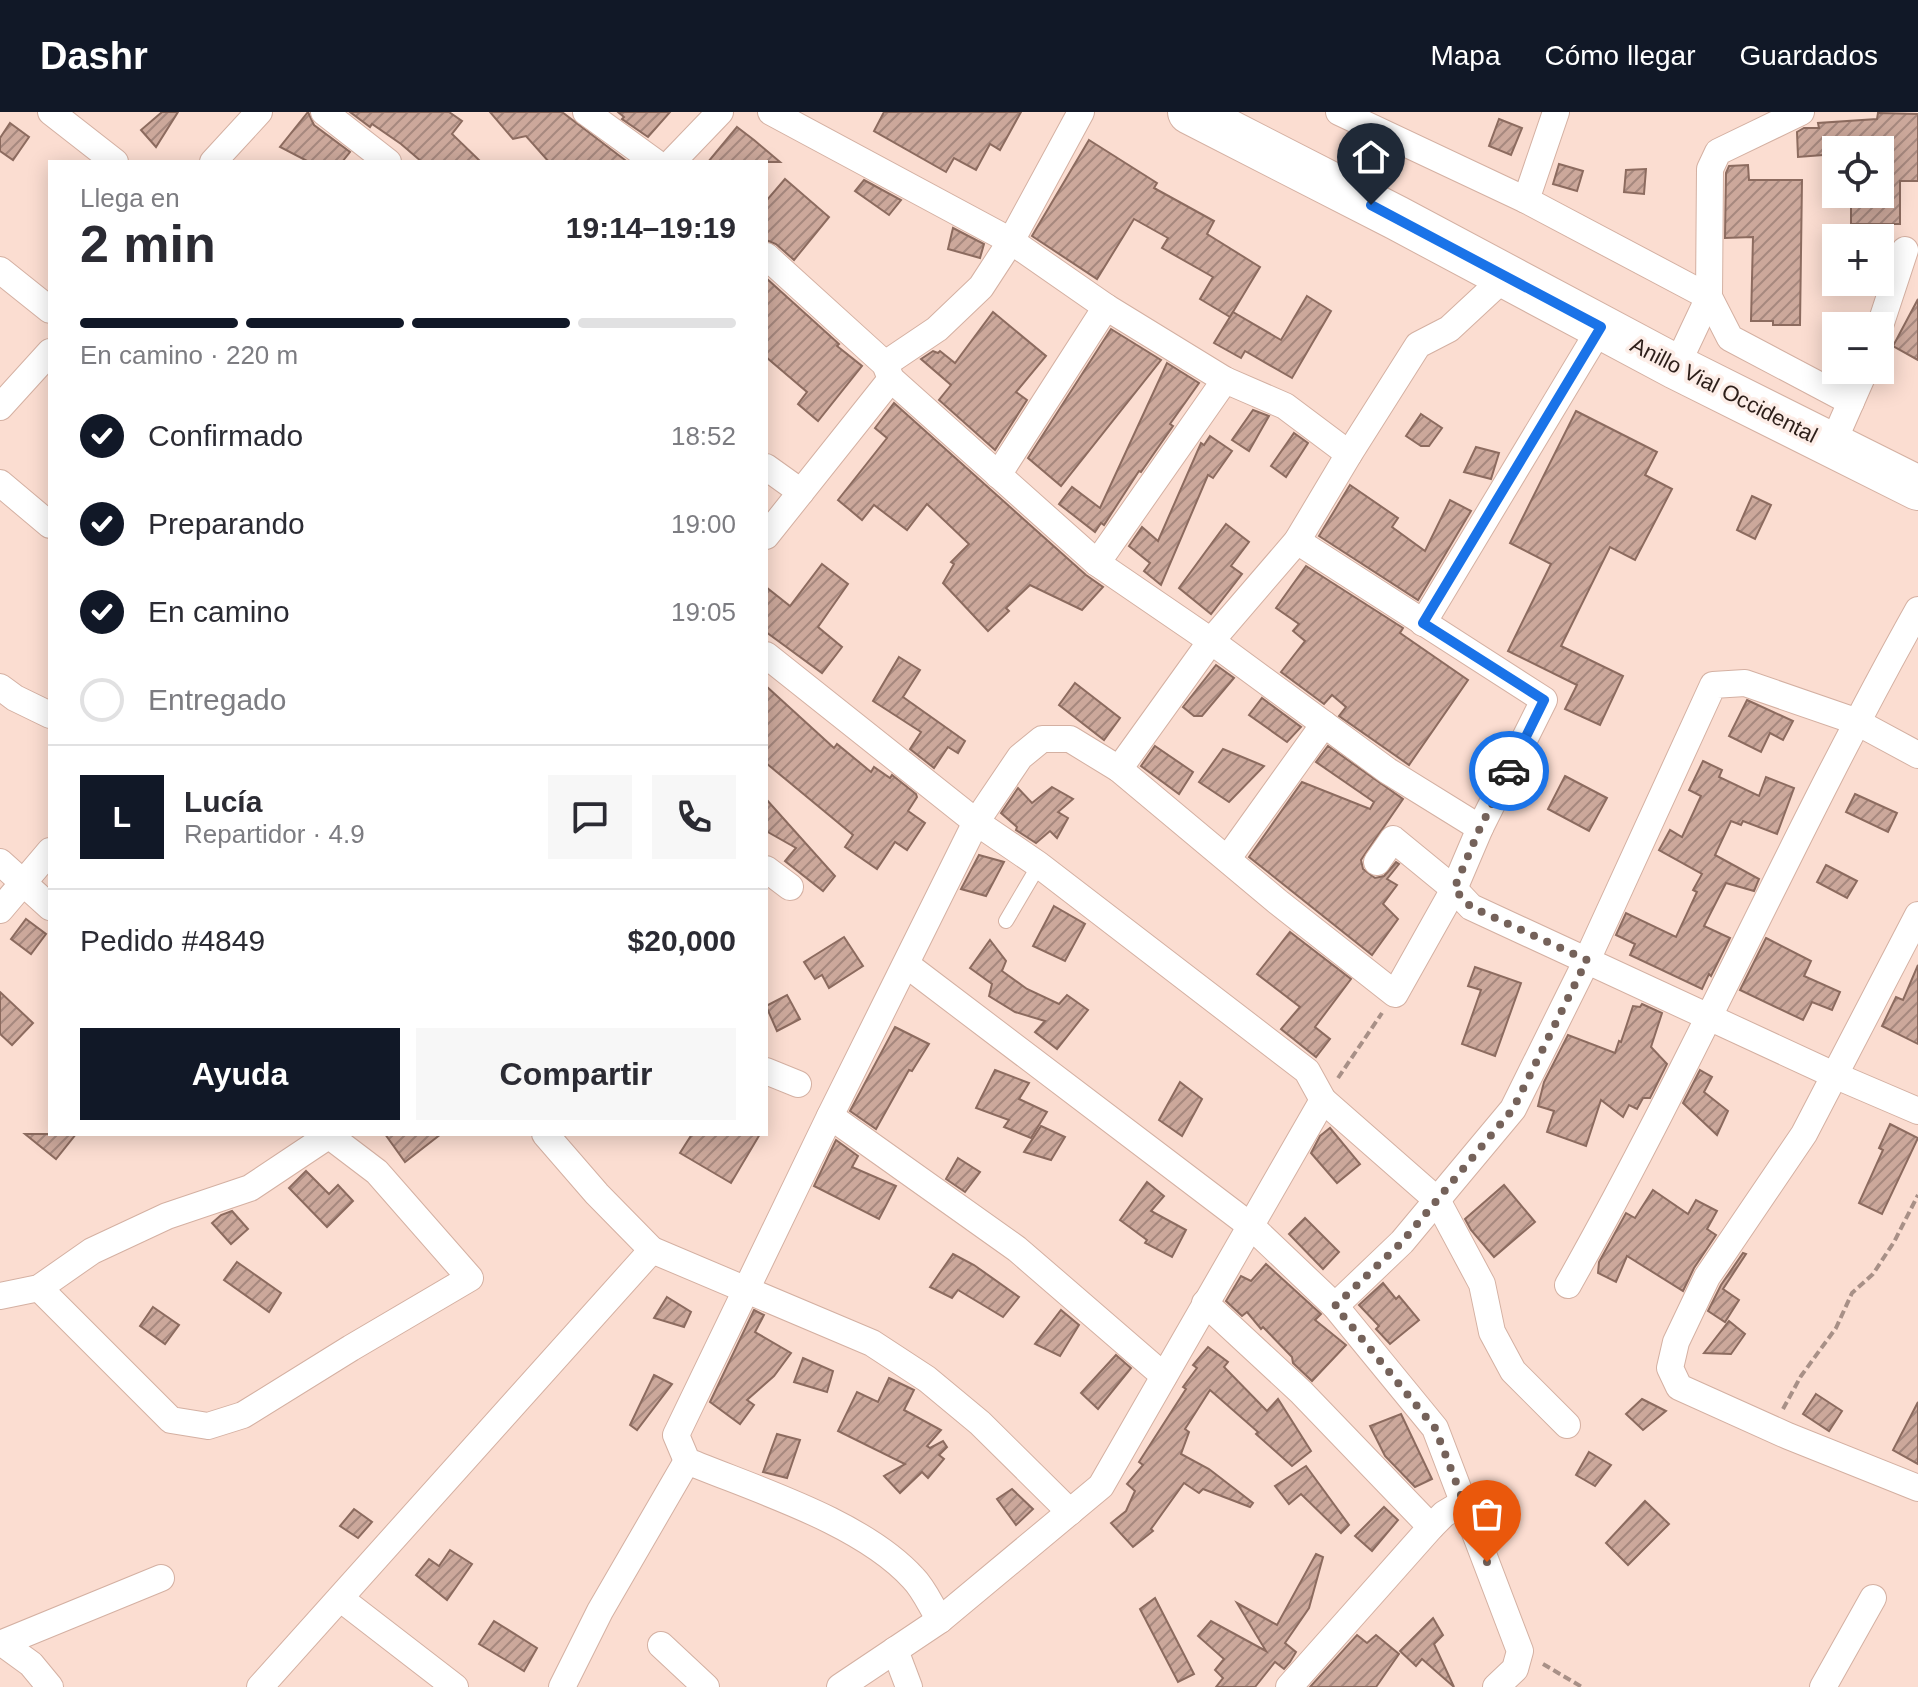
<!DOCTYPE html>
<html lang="es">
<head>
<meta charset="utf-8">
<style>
	body { margin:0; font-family:Helvetica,sans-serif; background:#f7f7f7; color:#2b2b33; height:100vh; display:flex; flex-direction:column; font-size:30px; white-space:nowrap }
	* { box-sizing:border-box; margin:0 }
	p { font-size:26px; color:#7c7c81 }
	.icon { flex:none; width:44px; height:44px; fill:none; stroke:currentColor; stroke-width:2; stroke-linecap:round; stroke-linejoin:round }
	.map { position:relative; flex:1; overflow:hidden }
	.details { position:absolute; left:48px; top:48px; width:720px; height:976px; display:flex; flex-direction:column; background:#fff; border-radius:0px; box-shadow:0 4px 20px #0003 }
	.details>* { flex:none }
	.controls { position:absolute; left:1822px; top:24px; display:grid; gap:16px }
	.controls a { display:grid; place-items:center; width:72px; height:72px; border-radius:0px; background:#fff; box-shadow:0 4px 20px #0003; font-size:40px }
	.pin { position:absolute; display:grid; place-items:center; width:68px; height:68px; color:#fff; margin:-82px -34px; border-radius:50% 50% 50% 0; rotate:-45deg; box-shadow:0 0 8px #0007 }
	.pin .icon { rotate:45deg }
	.courier { position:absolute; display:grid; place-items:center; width:80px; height:80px; margin:-40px; border:6px solid #1a73e8; border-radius:50%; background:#fff; color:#222; box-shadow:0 2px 10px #0007 }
	.overview em { font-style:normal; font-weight:600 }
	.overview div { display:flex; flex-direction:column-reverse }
	.overview { display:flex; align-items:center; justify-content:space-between; height:136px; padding:0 32px }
	h1 { font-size:52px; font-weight:600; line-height:60px }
	.bar { display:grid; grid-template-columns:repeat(4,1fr); gap:12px 8px; align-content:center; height:96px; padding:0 32px }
	.bar i { height:10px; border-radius:6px; background:#e1e1e2 }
	.bar .active { background:#111827 }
	.bar p { grid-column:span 4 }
	.line { display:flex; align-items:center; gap:20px; padding:0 32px; border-top:2px solid #e1e1e2 }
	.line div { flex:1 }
	.round { display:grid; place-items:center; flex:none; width:84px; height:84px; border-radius:0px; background:#f7f7f7 }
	ol { padding:0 32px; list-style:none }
	li { display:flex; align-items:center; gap:24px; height:88px }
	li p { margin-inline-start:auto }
	li .icon { padding:8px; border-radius:50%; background:#111827; color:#fff; stroke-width:4 }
	li:last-child { color:#7c7c81 }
	li i { width:44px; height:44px; border:4px solid #e1e1e2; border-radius:50% }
	.button { display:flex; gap:16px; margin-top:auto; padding:16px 32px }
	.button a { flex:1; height:92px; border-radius:0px; background:#111827; color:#fff; font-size:32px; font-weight:600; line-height:92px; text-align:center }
	.button a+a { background:#f7f7f7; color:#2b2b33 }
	header { display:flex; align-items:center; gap:48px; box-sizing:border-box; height:112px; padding:0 40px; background:#111827; color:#fff }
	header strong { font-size:38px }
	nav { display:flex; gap:44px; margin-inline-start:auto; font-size:28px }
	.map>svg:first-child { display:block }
	.building { fill:url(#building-hatch); stroke:#8c6b5f; stroke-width:2 }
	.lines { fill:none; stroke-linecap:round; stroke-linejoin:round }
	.service-casing { stroke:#d4b0a2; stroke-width:16 }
	.minor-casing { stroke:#d4b0a2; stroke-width:28 }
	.trunk-casing { stroke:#d4b0a2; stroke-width:46 }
	.path { stroke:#a89087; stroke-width:4; stroke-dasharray:8 4; stroke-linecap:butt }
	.service { stroke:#fff; stroke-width:14 }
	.minor { stroke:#fff; stroke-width:26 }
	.trunk { stroke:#fff; stroke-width:44 }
	.done { stroke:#75625a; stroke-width:8; stroke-dasharray:0 14.4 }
	.route { stroke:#1a73e8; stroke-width:10 }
	.labels { text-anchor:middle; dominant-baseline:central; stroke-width:7; stroke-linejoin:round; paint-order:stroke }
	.street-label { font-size:22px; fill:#2d1f1a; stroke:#fdeee8 }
</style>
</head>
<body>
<header>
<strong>Dashr</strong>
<nav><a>Mapa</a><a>Cómo llegar</a><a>Guardados</a></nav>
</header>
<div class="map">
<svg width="1918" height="1575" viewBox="0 0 1918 1575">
	<defs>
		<pattern id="building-hatch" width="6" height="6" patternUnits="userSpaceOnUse" patternTransform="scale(2)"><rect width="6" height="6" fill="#cca89b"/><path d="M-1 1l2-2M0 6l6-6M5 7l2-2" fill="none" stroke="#a6887e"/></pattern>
	</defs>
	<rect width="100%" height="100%" fill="#fbddd1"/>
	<g class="building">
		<path d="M162,0H178L156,35L141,18Z"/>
		<path d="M308,0L314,13L350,40L342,50H309L280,35Z"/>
		<path d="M350,0H449L462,9L452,22L481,50H422L401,32L372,12L370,15Z"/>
		<path d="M490,0H562L625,48L623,50H549L526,24L513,27Z"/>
		<path d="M618,0H670L648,25L622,7L624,5Z"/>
		<path d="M884,0H1021L1000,38L990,32L976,58L954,46L946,60L874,19Z"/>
		<path d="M1878,1L1918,2V69H1900V112H1851V82H1880V38H1836V42L1798,45L1797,20L1804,16H1819L1818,11L1877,7Z"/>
		<path d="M1499,7L1522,16L1511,43L1489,34Z"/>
		<path d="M10,11L29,25L13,48L0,39V26Z"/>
		<path d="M737,15L754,28L780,50H708Z"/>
		<path d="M1089,28L1157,71L1154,76L1214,109L1207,122L1260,155L1230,205L1200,187L1213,165L1162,136L1168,126L1134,107L1097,167L1032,124Z"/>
		<path d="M1559,52L1583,59L1577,79L1553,72Z"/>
		<path d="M1748,53L1749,68H1802L1800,213H1773V209H1751L1753,125L1725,126L1726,61L1729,54Z"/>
		<path d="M1646,57L1644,82L1624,80L1626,58Z"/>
		<path d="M785,67L829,105L794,148L776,132L766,128V89Z"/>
		<path d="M864,68L901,88L889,103L855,79Z"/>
		<path d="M953,116L984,132L980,146L948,137Z"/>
		<path d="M766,166L839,232L837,234L862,254L818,309L798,292L807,280L766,245Z"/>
		<path d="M1307,184L1331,199L1292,266L1245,239L1241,246L1214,231L1233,200L1281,228Z"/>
		<path d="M1918,187V248L1893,234Z"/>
		<path d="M993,200L1046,244L1016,280L1027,288L995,338L939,288L951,273L921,247L933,239L938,241L940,239L955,251Z"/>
		<path d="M1111,217L1161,248L1061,374L1028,346Z"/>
		<path d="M1167,251L1199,271L1170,312L1173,314L1141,360L1139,359L1104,413L1101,411L1095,420L1059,392L1072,375L1100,396Z"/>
		<path d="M894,291L1086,463L1103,475L1082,498L1030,473L1006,496L1009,499L988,519L943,471L954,452L951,450L969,432L927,392L907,418L874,393L862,408L838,388L887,326L875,316Z"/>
		<path d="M1253,298L1269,304L1249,339L1232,328Z"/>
		<path d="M1576,299L1657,340L1645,363L1672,377L1635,448L1610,435L1561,534L1623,564L1600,613L1565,597L1577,573L1508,539L1551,452L1510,431Z"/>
		<path d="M1421,302L1442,316L1429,334H1421L1406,324Z"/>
		<path d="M1294,321L1308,331L1286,365L1271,354Z"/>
		<path d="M1210,324L1232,339L1213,366L1208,363L1161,473L1144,459L1150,451L1129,434L1142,415L1158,429L1201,331L1204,333Z"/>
		<path d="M1476,335L1499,341L1491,367L1464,360Z"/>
		<path d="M1350,373L1398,406L1392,415L1425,439L1450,388L1471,399L1418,488L1319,424Z"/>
		<path d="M1752,384L1771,393L1755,427L1737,418Z"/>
		<path d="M1226,412L1249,430L1231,454L1242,462L1211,502L1179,476Z"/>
		<path d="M822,452L848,472L818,515L842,535L822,561L766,520V475L790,494Z"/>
		<path d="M1306,454L1403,516L1400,521L1468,568L1409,653L1339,604L1346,595L1332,583L1324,592L1281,560L1305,529L1293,519L1299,512L1276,496Z"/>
		<path d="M899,545L920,558L903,585L965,629L958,641L948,635L934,656L910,637L921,620L873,589Z"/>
		<path d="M1216,553L1234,566L1202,604H1194L1183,595Z"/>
		<path d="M1075,571L1120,606L1104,628L1059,593Z"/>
		<path d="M766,574L834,636L837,632L871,660L874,655L890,666L892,663L916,682L917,685L908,699L925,711L907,738L895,730L877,757L845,735L853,723L766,651Z"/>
		<path d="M1262,586L1301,615L1287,630L1249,603Z"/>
		<path d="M1747,588L1793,609L1783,628L1770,621L1761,640L1729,624Z"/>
		<path d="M1155,634L1193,660L1179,682L1141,654Z"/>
		<path d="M1328,634L1403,687L1361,748L1363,757L1375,766L1384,764L1396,750L1399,752L1387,767L1397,773L1383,792L1398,807L1372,843L1249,745L1302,670L1370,697L1374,690L1316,650Z"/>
		<path d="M1223,637L1264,654L1229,690L1199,670Z"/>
		<path d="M1703,649L1722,658L1719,665L1759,684L1766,665L1794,676L1777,722L1743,709L1741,713L1731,709L1715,743L1759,767L1754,779L1726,771L1704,814L1730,826L1711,864L1709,862L1702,877L1630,843L1635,832L1616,823L1626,801L1676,825L1697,780L1693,778L1702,762L1659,738L1670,718L1682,725L1701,684L1689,678Z"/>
		<path d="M1565,664L1607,686L1589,719L1548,697Z"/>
		<path d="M1052,675L1073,687L1058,700L1068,706L1057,726L1050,719L1036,731L1016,718L1017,715L1001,701L1018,676L1032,691Z"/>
		<path d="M1855,682L1897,701L1888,720L1846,700Z"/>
		<path d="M766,687L835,764L823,779L785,749L796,736L766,719Z"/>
		<path d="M979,743L1004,750L986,784L961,777Z"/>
		<path d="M1826,753L1857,769L1847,786L1817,770Z"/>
		<path d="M1054,794L1085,812L1065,849L1033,834Z"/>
		<path d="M26,807L46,822L31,842L11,827Z"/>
		<path d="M1290,820L1351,867L1315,915L1330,927L1316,945L1281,917L1300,895L1257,862Z"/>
		<path d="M844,825L863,854L829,876L822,863L815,867L804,850Z"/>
		<path d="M1766,826L1811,849L1804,864L1840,880L1832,898L1812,890L1803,908L1740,878Z"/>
		<path d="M990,828L1006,849L1002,859L1027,877L1059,892L1067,883L1088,898L1057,937L1035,920L1045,909L1015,900L989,884L992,872L970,856Z"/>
		<path d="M1918,853V932L1882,914L1896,885L1903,888Z"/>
		<path d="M1475,855L1521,871L1495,944L1462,932L1481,878L1468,874Z"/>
		<path d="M0,880L33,911L12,933L0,922Z"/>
		<path d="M787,883L800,907L777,919L766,894Z"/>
		<path d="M1642,892L1662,901L1651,935L1667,952L1650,986H1643L1637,997L1629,993L1623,1005L1601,988L1586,1034L1547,1020L1554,999L1538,994L1544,970L1568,923L1615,941L1619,929L1621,930L1633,894L1640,895Z"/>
		<path d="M895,915L929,932L912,959L909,958L876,1017L850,999Z"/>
		<path d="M995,958L1029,971L1019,987L1047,1000L1031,1026L1004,1015L1009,1008L976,996Z"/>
		<path d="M1700,958L1712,965L1704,980L1728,999L1717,1023L1683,991Z"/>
		<path d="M1180,970L1202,987L1182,1024L1159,1008Z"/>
		<path d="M1890,1012L1918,1026L1882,1102L1859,1091L1883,1038L1879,1036Z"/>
		<path d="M1041,1014L1065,1025L1051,1048L1024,1040Z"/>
		<path d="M1330,1016L1360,1052L1337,1071L1311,1041L1320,1024Z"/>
		<path d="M25,1022H76L56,1047Z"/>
		<path d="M385,1022H441L405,1050Z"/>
		<path d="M692,1022H760L731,1071L680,1041Z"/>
		<path d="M836,1028L858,1044L852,1055L896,1074L879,1107L814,1074Z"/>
		<path d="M958,1046L980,1060L965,1080L946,1067Z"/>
		<path d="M306,1059L329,1082L338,1073L353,1089L327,1115L289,1076Z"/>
		<path d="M1147,1070L1164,1084L1151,1099L1186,1118L1172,1145L1145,1131L1147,1128L1120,1108Z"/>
		<path d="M1504,1073L1535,1110L1494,1145L1471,1118L1465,1107Z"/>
		<path d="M1653,1078L1688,1102L1696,1088L1717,1099L1707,1117L1716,1123L1694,1156L1683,1179L1627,1144L1616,1170L1598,1161L1599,1150L1626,1101L1635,1106Z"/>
		<path d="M232,1099L248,1117L231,1132L212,1111L221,1103Z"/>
		<path d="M1305,1106L1339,1140L1323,1157L1289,1122Z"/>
		<path d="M1743,1141L1746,1142L1723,1177L1739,1188L1725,1210L1708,1199L1721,1173Z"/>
		<path d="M953,1142L974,1153L1019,1185L1003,1205L958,1178L952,1186L930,1175Z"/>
		<path d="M237,1150L281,1181L269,1200L224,1168Z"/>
		<path d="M1266,1152L1321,1202L1315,1208L1346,1233L1312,1269L1293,1251L1292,1245L1263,1215L1261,1217L1247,1200L1242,1204L1226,1189L1241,1164L1251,1169Z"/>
		<path d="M1383,1171L1396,1187L1399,1184L1419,1208L1390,1232L1376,1217L1379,1214L1359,1193Z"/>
		<path d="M667,1185L691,1200L684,1215L654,1206Z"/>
		<path d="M153,1195L179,1213L165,1232L140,1214Z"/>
		<path d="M754,1198L764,1203L755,1220L791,1241L774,1264L747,1288L754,1293L740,1312L710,1290Z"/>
		<path d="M1061,1198L1079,1213L1060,1244L1035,1232Z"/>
		<path d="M1729,1209L1745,1222L1731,1242L1704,1241Z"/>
		<path d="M1208,1235L1228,1250L1224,1255L1267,1299L1278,1287L1311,1339L1292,1354L1256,1322L1258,1320L1210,1278L1185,1317L1189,1320L1181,1342L1209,1357L1253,1391L1250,1395L1203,1377L1199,1381L1184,1371L1151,1417L1153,1419L1133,1435L1111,1411L1126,1399L1135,1379L1127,1372L1143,1353L1139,1350L1186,1277L1183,1275L1197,1256L1193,1253Z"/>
		<path d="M1116,1243L1131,1256L1098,1297L1081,1281Z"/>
		<path d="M803,1246L833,1259L827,1280L794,1270Z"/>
		<path d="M654,1263L672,1272L637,1318L630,1313Z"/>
		<path d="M889,1266L914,1278L904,1298L941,1318L927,1334L930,1336L943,1329L947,1335L939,1343L944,1347L928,1366L922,1360L900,1381L884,1364L905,1352L838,1319L857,1280L878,1290Z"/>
		<path d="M1816,1282L1842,1299L1829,1319L1803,1302Z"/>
		<path d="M1642,1287L1666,1299L1643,1318L1626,1302Z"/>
		<path d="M1918,1290V1352L1893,1338Z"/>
		<path d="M1401,1302L1432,1367L1415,1375L1385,1344L1370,1314Z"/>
		<path d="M777,1322L800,1328L787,1366L763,1360Z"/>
		<path d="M1589,1340L1611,1353L1595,1374L1576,1363Z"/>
		<path d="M1306,1354L1349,1413L1341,1421L1301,1382L1289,1392L1275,1374Z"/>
		<path d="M1012,1377L1033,1397L1016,1413L997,1387Z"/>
		<path d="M1645,1389L1669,1412L1628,1453L1606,1431Z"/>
		<path d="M1384,1395L1398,1408L1372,1439L1355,1424Z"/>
		<path d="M354,1397L372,1410L358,1426L340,1414Z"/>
		<path d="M450,1438L472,1452L447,1488L416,1463L429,1447L439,1454Z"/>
		<path d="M1316,1442L1323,1445L1309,1496L1285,1531L1296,1540L1290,1550L1284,1557L1275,1550L1255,1575H1216L1223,1566L1215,1558L1224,1547L1198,1524L1211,1509L1266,1539L1237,1491L1277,1513Z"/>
		<path d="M1155,1486L1194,1562L1178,1570L1140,1497Z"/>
		<path d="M1433,1506L1443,1523L1434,1532L1454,1575L1422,1547L1416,1554L1400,1539Z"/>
		<path d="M494,1509L537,1536L524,1559L479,1532Z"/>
		<path d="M1357,1523L1367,1531L1376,1523L1399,1542L1376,1575H1310Z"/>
	</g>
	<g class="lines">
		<g class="service-casing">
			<path id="service" d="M1006,809L1039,753"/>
		</g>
		<g class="minor-casing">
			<g id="minor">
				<path d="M51,0L115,50"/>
				<path d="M324,0L388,50"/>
				<path d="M586,0L655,50"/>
				<path d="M771,0L1011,129L1106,195L1225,268L1285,294L1349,342"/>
				<path d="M1339,0L1526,88L1709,185L1730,226L1851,290"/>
				<path d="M213,50L259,0"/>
				<path d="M672,50L720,0"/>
				<path d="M1526,88L1556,0"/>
				<path d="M766,144L885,252L891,267L1097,451L1211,529L1388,659L1480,716"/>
				<path d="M0,158L50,198"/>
				<path d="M1880,214L1905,138"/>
				<path d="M885,252L937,217L981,175L1011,129L1081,0"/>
				<path d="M1676,255L1709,185L1710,57L1718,40L1801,0"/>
				<path d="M0,295L50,240"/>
				<path d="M1832,333L1865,258"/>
				<path d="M766,355L801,380"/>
				<path d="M998,363L1106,195"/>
				<path d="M0,371L50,413"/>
				<path d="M766,424L891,267"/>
				<path d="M1097,451L1225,268"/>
				<path d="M1423,511L1601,215"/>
				<path d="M766,543L976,710L1039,753L1307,959L1323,988L1437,1088L1482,1172L1492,1220L1513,1259L1567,1313"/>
				<path d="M0,575L15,586L50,603"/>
				<path d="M1119,657L1211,529L1297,429L1349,342L1418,233L1449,217L1505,165"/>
				<path d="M1228,746L1324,612"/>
				<path d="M0,750L50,795"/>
				<path d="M1377,750L1393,727L1454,777L1471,795L1834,963L1918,999"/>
				<path d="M766,757L790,775"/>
				<path d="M0,798L50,739"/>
				<path d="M1918,803L1804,1022L1707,1165L1676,1230L1670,1256L1679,1275L1788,1324L1918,1376"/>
				<path d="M907,853L1252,1115L1335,1194L1435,1316L1520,1539L1515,1557L1496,1575"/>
				<path d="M766,959L798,972"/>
				<path d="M830,1004L1017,1137L1164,1264"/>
				<path d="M545,1022L597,1082L652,1138L872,1231L927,1267L980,1311L1070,1400"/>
				<path d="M1568,1173C1693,952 1794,719 1918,498"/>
				<path d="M39,1176L171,1308L208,1314L243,1303L351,1236L470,1166L377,1060L327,1022"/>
				<path d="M0,1184L39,1176L92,1139L167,1104L250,1076L331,1022"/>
				<path d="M1205,1191L1301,1280L1431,1415"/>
				<path d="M1335,1194L1402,1130L1513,997L1587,848L1713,573L1745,571L1855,609L1918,643"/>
				<path d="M341,1487L455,1575"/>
				<path d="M940,1508C931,1494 924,1477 913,1466C862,1410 757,1378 687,1349L676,1323L830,1004L976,710L1020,645L1042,627H1070L1119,657L1278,790L1395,882L1454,777L1480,716L1544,588L1297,429"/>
				<path d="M2,1531L31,1552L50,1575"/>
				<path d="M0,1532L161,1466"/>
				<path d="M661,1533L706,1575"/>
				<path d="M895,1538L909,1575"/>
				<path d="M260,1575L652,1138"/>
				<path d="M562,1575L600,1499L687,1349"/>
				<path d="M840,1575L940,1508L1101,1374L1323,988"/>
				<path d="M1289,1575L1431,1415L1444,1402L1464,1390"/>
				<path d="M1823,1575L1873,1486"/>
			</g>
		</g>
		<g class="trunk-casing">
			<path id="trunk" d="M1190,0L1397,106L1676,255L1918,376"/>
		</g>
		<g class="path">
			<path d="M1338,966L1382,901"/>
			<path d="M1783,1297L1801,1264L1836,1216L1852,1181L1873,1162L1894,1130L1918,1083"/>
			<path d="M1543,1552L1582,1575"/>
		</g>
		<use href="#service" class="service"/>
		<use href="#minor" class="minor"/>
		<use href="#trunk" class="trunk"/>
	</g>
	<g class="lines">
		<path class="done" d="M1487,1450L1435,1316L1335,1194L1402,1130L1513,997L1587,848L1471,795L1454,777L1480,716L1509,659"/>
		<path class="route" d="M1371,93L1601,215L1423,511L1544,588L1509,659"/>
	</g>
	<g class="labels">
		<g class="street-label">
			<text transform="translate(1724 278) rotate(27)">Anillo Vial Occidental</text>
		</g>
	</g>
</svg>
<div class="controls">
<a><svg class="icon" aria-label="locate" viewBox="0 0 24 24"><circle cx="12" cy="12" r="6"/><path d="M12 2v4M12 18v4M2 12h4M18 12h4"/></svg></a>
<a>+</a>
<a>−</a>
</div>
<div class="pin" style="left:1487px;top:1450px;background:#ea580c"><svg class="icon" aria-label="bag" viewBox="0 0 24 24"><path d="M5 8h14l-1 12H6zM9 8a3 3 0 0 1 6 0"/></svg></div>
<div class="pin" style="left:1371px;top:93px;background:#1f2937"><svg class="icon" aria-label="home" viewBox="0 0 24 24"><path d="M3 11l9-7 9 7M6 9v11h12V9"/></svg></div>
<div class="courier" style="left:1509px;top:659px"><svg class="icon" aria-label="car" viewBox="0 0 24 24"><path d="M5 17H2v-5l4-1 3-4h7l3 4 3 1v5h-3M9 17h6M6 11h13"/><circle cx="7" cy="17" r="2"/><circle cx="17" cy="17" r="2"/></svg></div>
<section class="details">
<div class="overview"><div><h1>2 min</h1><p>Llega en</p></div><em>19:14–19:19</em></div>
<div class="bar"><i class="active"></i><i class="active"></i><i class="active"></i><i></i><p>En camino · 220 m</p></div>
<ol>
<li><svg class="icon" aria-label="check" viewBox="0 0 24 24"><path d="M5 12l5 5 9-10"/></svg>Confirmado<p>18:52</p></li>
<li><svg class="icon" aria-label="check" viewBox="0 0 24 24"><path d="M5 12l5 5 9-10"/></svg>Preparando<p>19:00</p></li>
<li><svg class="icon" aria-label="check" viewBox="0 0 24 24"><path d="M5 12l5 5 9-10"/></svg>En camino<p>19:05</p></li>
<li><i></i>Entregado</li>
</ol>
<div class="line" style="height:144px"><b class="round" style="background:#111827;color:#fff">L</b><div><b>Lucía</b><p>Repartidor · 4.9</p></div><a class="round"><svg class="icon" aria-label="chat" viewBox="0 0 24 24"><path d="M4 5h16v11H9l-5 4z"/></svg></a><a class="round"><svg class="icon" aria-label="phone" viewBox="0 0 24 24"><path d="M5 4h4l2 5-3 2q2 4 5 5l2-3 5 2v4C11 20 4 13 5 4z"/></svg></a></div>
<div class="line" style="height:104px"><div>Pedido #4849</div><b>$20,000</b></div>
<div class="button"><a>Ayuda</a><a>Compartir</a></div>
</section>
</div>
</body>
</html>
